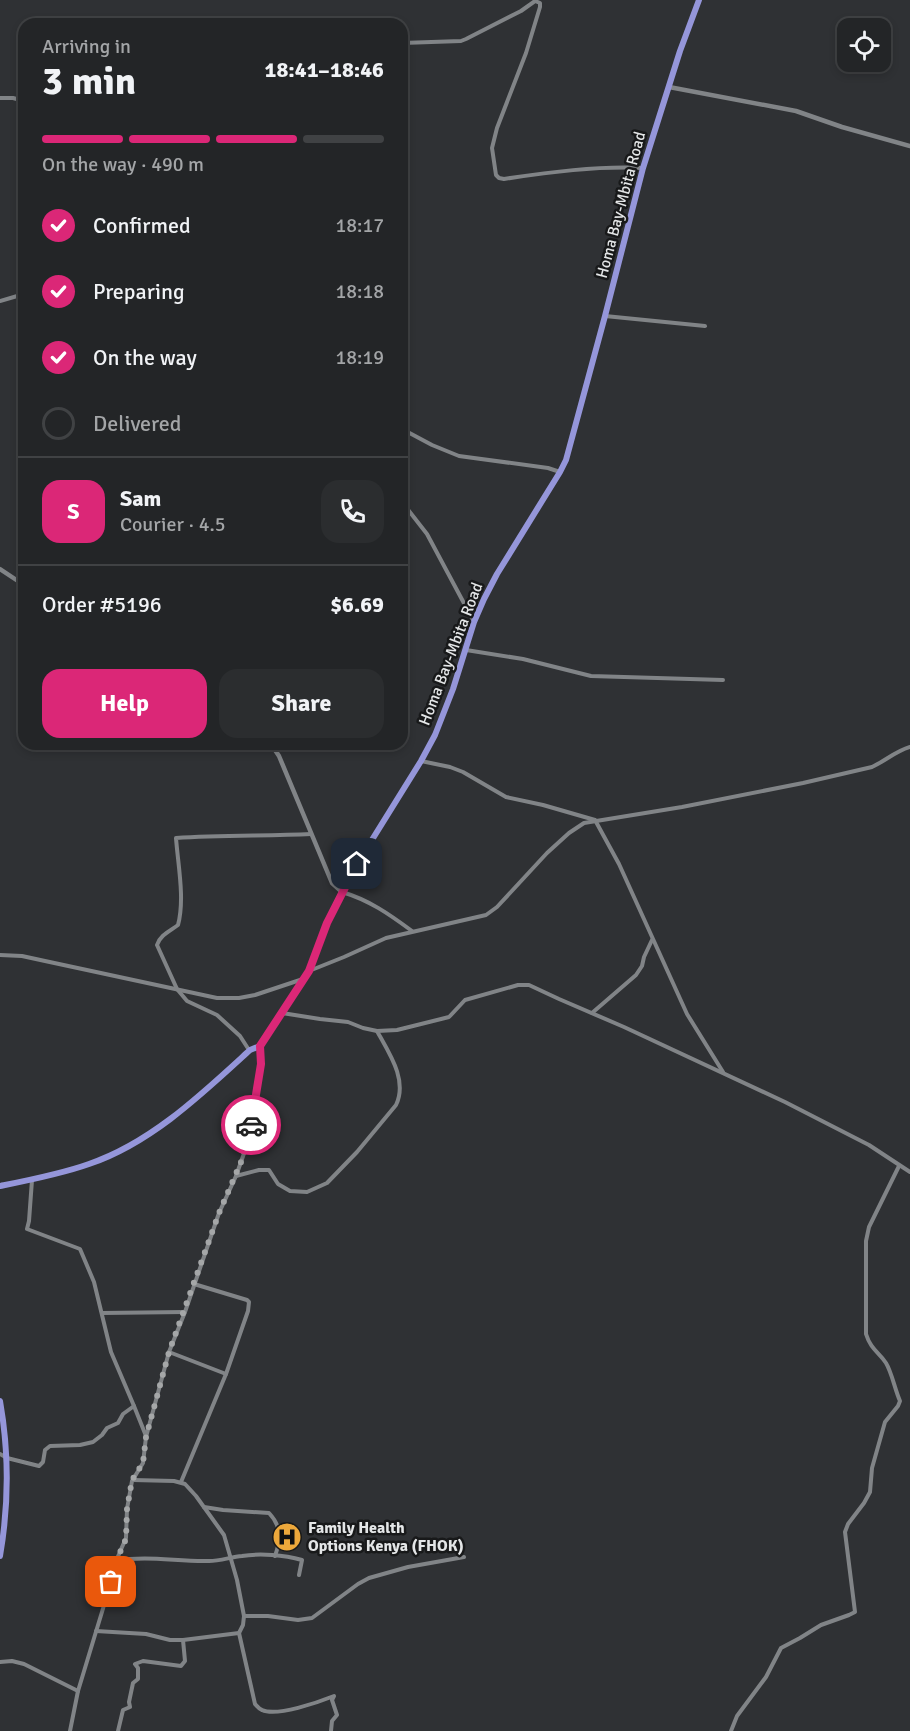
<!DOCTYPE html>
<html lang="en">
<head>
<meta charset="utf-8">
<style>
	body { margin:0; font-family:Signika,sans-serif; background:#2b2d2f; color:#f1f3f6; height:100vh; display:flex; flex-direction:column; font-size:22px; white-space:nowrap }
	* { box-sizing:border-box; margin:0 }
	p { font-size:20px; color:#a3a5a7 }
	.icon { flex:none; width:33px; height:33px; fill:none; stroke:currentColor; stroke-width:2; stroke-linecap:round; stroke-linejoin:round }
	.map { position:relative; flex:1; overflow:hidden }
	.sheet { position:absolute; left:18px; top:18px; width:390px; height:732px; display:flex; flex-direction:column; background:#232527; border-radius:18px; box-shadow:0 3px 9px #0003,0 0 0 2px #404244 }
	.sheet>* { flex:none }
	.tools { position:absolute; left:837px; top:18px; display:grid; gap:12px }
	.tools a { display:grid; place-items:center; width:54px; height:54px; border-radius:12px; background:#232527; box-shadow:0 3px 9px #0003,0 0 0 2px #404244; font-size:30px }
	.pin { position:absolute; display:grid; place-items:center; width:51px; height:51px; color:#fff; margin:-26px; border-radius:12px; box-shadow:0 3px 9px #0006 }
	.courier { position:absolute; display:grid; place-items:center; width:60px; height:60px; margin:-30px; border:4px solid #db2777; border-radius:50%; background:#fff; color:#222; box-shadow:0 2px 8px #0007 }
	.summary em { font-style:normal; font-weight:700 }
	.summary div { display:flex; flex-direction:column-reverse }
	.summary { display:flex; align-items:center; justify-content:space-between; height:102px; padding:0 24px }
	h1 { font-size:39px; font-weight:700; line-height:45px }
	.bar { display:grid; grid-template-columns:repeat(4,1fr); gap:9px 6px; align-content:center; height:72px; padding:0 24px }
	.bar i { height:8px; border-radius:4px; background:#404244 }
	.bar .current { background:#db2777 }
	.bar p { grid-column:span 4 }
	.line { display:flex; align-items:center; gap:15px; padding:0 24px; border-top:2px solid #404244 }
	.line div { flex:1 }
	.round { display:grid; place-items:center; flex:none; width:63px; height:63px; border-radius:18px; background:#2b2d2f }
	ol { padding:0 24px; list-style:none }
	li { display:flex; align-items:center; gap:18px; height:66px }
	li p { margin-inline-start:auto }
	li .icon { padding:6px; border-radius:50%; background:#db2777; color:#fff; stroke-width:4 }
	li:last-child { color:#a3a5a7 }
	li i { width:33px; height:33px; border:3px solid #404244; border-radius:50% }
	.cta { display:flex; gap:12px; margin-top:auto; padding:12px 24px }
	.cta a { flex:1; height:69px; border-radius:18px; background:#db2777; color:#fff; font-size:24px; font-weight:700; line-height:69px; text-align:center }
	.cta a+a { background:#2b2d2f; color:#f1f3f6 }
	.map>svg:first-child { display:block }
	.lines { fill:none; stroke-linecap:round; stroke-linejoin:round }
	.minor { stroke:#818487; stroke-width:4 }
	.tertiary { stroke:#818487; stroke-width:4.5 }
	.trunk { stroke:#9596da; stroke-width:6 }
	.done { stroke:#a5a7a8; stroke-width:6; stroke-dasharray:0 10.8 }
	.route { stroke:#db2777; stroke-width:8 }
	.labels { text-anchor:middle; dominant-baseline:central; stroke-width:5; stroke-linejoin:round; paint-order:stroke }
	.street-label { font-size:16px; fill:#e4e6e7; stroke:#18191a }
	.poi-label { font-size:16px; font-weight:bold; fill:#e4e6e7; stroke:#18191a; text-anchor:start }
</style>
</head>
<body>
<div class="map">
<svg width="910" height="1731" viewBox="0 0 910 1731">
	<rect width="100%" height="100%" fill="#2f3134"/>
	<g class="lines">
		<g class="minor">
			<path d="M402,43L461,41L466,39L521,11L535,1L540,3V7L526,53L497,128L492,148L496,175L499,178L504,179C550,172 596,166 643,168"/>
			<path d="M0,98H13L24,101"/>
			<path d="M0,301L24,294"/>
			<path d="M605,316L705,326"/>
			<path d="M402,429L432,445L459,456L548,468L560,472"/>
			<path d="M402,502L427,534L474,622"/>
			<path d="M466,650L523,659L591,676L723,680"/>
			<path d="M421,761L450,767L463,772L506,797L543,805L595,820L619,864L687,1014L723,1072"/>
			<path d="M342,892C369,900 389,914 412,931"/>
			<path d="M0,955L22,956L45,961L217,998H239L255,995L303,979"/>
			<path d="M309,971L344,957L386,938L486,915L497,907L547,853L569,833L584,823L682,807L803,783L872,767C885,761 896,751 910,747"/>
			<path d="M282,1013L320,1019L348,1022L363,1028L377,1031L397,1030L449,1017L465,1000L518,985H529L559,999L624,1027L785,1102L869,1145L910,1172"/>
			<path d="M592,1013L636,975L642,966L644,957L652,940"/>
			<path d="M249,1050L240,1036L217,1015L187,1001L177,989L157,945C160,935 170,931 178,925C185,899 178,865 176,838C221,835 266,836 311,834"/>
			<path d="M236,1176L259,1170H269L278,1184L290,1191L307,1192L327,1183L357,1152L396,1105C408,1080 389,1053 377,1031"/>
			<path d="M32,1180L29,1221L27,1229L80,1249L94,1282L111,1352L134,1406"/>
			<path d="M102,1313L185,1312"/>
			<path d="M169,1352L226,1374"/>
			<path d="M0,1454L7,1458L39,1466L43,1462L45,1450L50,1446L80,1445L93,1442L102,1435L107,1428L118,1423L123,1414L134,1406L146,1436"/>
			<path d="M181,1482L226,1374L248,1311L249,1302L247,1300L194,1284"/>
			<path d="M204,1507L223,1510L269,1513C282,1527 281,1539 275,1556"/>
			<path d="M116,1561C147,1555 178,1562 209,1561C220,1561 231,1557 242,1556C260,1553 284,1555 302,1560L299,1575"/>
			<path d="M244,1616H268L298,1620L312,1618L358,1584L369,1578L408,1567L464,1557"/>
			<path d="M96,1631L146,1634L170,1640H183L239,1633L243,1625L244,1616L237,1580L224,1535L196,1496L185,1484L174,1481L133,1480"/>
			<path d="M239,1633L255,1704C257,1706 259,1709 262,1710C277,1717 319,1702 334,1696L332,1700L337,1715L332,1721L331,1731"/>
			<path d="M0,1662L12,1661L24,1664L78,1691"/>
			<path d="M70,1731L78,1691L105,1602L116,1561L126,1538L127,1509L132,1481L143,1463L146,1437L169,1352L185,1312L219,1213L236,1176L247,1145L254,1114L261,1064L260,1046"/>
			<path d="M118,1731L123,1710L130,1707L129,1702L133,1683L138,1679V1668L135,1664L143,1661L181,1666L185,1661L183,1640"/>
			<path d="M731,1731L737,1716L766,1677L781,1648L800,1638L821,1625L849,1615L855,1612L845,1532L848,1524L864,1503L870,1492L872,1468L885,1422L898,1406L900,1401C895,1390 892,1373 886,1363C879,1352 871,1350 866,1334V1241L869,1227L899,1166"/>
		</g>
		<g class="tertiary">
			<path d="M669,87L796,111L842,127L910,146"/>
			<path d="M0,569L24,585"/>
			<path d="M271,744L279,756L332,883L342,892"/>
		</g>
		<g class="trunk">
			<path d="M0,1186C30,1180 61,1174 89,1164C151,1143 202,1094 250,1050L260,1046L309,971L327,923L342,892L357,864L421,761L435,735L453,689L474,622L484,599L497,574L560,472L566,460L605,316L643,168L680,51L699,0"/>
			<path d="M0,1401C9,1452 9,1504 0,1556"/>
		</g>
	</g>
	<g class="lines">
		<path class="done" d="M111,1582L116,1561L126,1539L127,1509L132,1480L143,1463L146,1437L169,1352L219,1213L241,1162L251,1125"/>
		<path class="route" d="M251,1125L261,1064L260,1046L309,971L327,923L357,864"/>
	</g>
	<defs>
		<g id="hospital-disc" transform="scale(1.5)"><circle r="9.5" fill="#eda83b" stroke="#18191a"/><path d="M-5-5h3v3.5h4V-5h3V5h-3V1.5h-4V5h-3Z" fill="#111"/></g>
	</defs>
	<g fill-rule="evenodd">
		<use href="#hospital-disc" x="287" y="1537"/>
	</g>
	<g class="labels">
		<g class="street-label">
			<text transform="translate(621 205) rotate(-75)">Homa Bay-Mbita Road</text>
			<text transform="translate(451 654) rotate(-69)">Homa Bay-Mbita Road</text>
		</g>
		<g class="poi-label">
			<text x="308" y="1528">Family Health<tspan x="308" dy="18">Options Kenya (FHOK)</tspan></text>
		</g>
	</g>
</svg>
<div class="tools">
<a><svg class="icon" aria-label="locate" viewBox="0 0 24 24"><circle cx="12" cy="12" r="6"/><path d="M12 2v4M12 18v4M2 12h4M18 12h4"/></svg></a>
</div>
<div class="pin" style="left:111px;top:1582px;background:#ea580c"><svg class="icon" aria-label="bag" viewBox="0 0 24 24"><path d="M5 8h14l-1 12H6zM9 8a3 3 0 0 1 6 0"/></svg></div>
<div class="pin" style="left:357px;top:864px;background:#1f2937"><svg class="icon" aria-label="home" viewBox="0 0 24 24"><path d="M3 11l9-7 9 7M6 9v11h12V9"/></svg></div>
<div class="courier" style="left:251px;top:1125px"><svg class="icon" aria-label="car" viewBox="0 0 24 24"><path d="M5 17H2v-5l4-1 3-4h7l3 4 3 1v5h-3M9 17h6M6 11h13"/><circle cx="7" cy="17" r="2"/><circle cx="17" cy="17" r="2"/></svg></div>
<section class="sheet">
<div class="summary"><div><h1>3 min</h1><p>Arriving in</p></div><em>18:41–18:46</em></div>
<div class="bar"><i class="current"></i><i class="current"></i><i class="current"></i><i></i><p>On the way · 490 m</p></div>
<ol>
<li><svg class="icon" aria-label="check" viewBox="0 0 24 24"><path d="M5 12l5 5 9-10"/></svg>Confirmed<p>18:17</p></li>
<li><svg class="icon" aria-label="check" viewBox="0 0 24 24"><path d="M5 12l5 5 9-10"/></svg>Preparing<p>18:18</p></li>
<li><svg class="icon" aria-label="check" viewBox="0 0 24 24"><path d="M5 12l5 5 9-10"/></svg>On the way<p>18:19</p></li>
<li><i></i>Delivered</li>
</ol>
<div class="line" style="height:108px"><b class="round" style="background:#db2777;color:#fff">S</b><div><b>Sam</b><p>Courier · 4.5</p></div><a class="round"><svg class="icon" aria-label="phone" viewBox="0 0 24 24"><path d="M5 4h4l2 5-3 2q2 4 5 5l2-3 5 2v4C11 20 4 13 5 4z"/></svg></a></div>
<div class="line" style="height:78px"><div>Order #5196</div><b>$6.69</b></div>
<div class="cta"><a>Help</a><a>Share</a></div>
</section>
</div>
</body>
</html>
